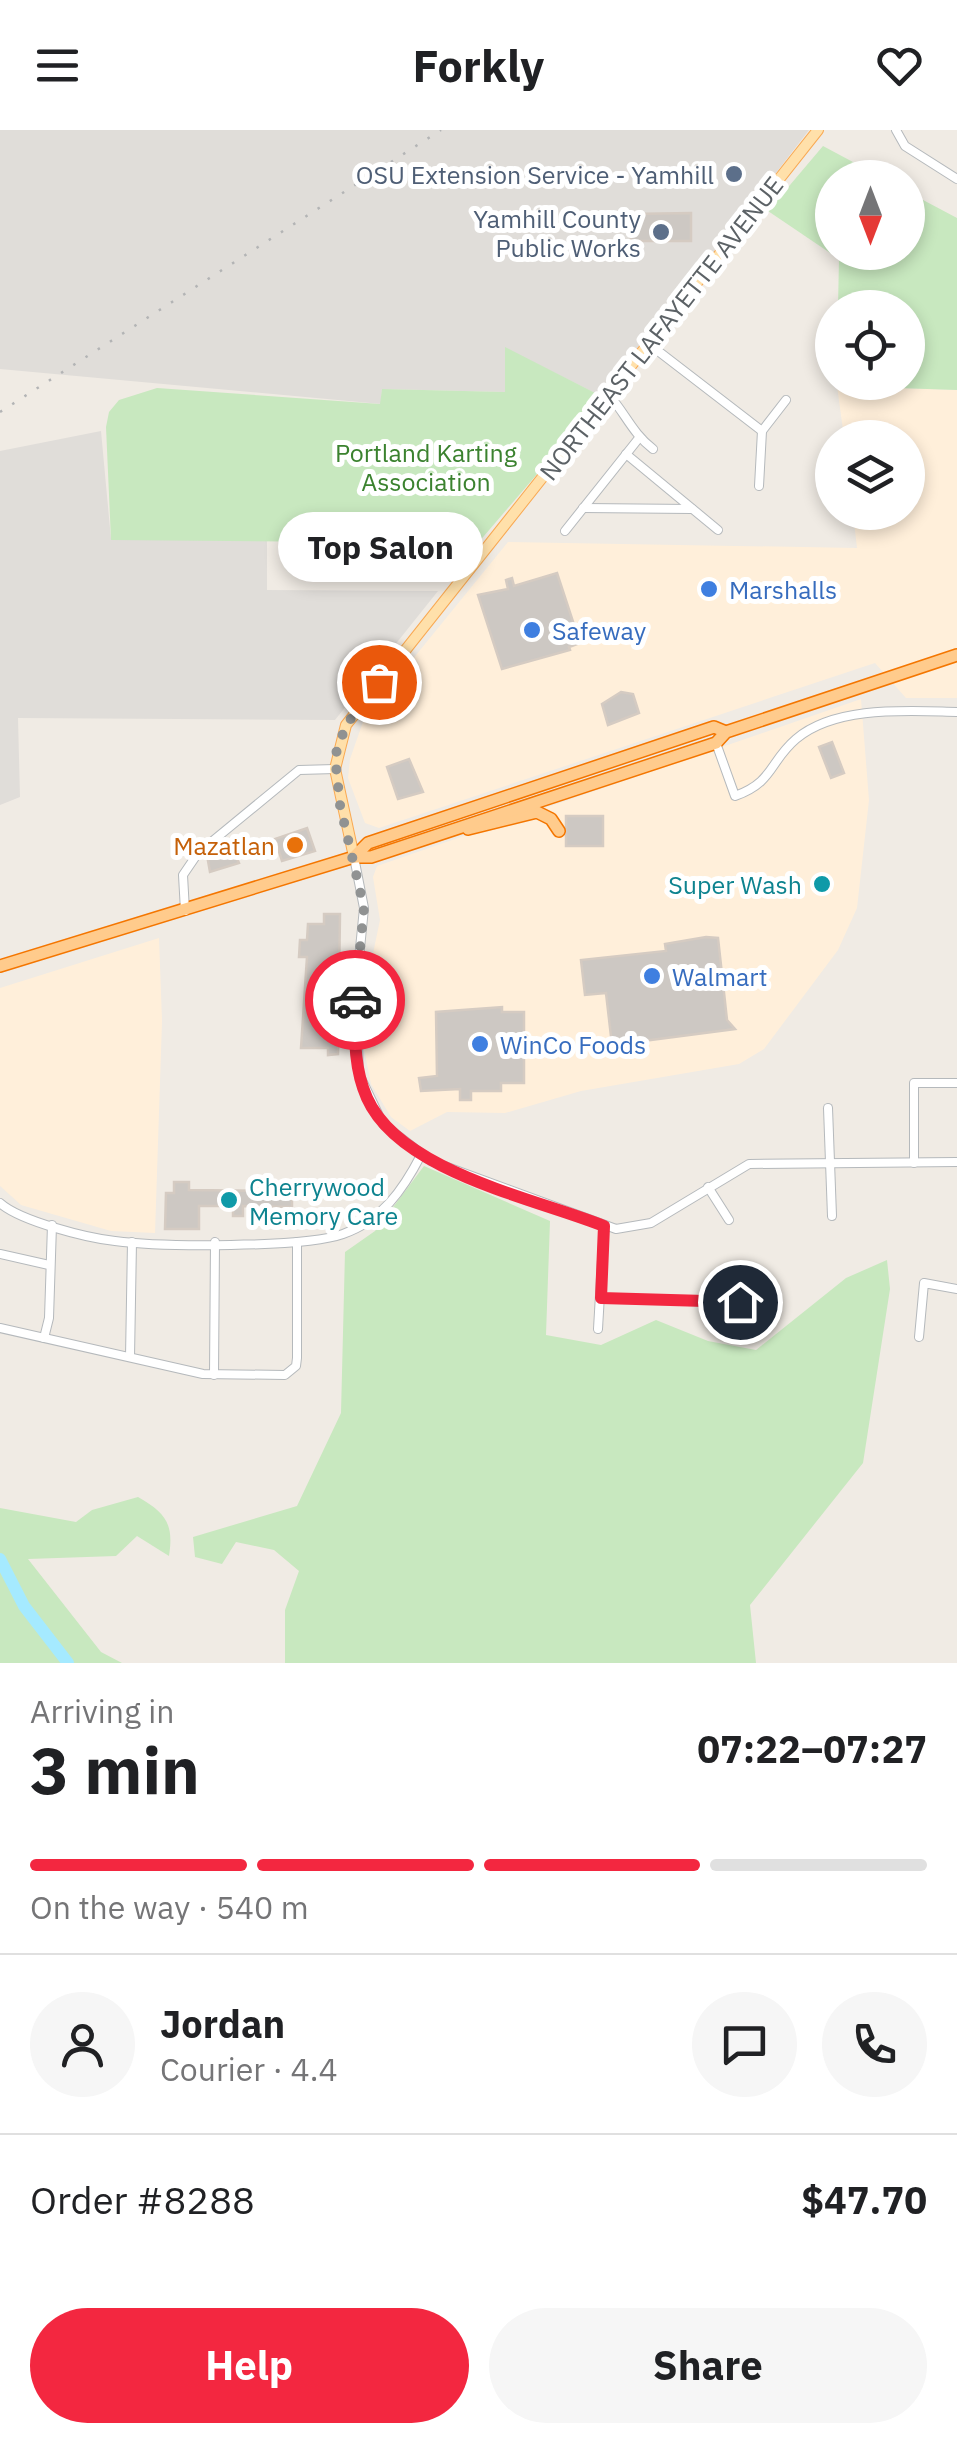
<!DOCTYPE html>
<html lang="en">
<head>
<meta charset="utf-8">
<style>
	body { margin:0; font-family:"IBM Plex Sans",sans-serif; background:#f6f6f6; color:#202124; height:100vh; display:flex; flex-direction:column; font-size:38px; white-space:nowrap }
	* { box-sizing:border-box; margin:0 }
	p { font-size:32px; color:#757577 }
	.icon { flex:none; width:55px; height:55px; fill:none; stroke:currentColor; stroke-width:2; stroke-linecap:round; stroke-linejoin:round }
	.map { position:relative; height:1533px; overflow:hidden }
	.panel { display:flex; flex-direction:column; background:#fff; flex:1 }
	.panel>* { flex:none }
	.needle { width:65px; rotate:180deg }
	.tools { position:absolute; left:815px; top:30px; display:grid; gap:20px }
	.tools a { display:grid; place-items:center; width:110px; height:110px; border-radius:50%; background:#fff; box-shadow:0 5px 15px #0003; font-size:50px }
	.pin { position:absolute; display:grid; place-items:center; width:85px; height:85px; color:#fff; margin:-42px; border:5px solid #fff; border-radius:50%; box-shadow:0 2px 10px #0007 }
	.courier { position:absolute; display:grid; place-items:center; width:100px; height:100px; margin:-50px; border:8px solid #f32740; border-radius:50%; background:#fff; color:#222; box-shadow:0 2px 12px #0007 }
	.bubble { position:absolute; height:70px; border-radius:35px; background:#fff; box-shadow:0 5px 15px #0003; font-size:32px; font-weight:700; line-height:70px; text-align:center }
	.summary em { font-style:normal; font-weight:700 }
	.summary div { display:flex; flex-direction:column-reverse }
	.summary { display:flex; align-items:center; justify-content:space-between; height:170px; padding:0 30px }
	h1 { font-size:65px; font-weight:700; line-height:75px }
	.bar { display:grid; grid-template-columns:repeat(4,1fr); gap:15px 10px; align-content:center; height:120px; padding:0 30px }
	.bar i { height:12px; border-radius:8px; background:#e0e0e0 }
	.bar .on { background:#f32740 }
	.bar p { grid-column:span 4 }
	.line { display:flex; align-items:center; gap:25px; padding:0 30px; border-top:2px solid #e0e0e0 }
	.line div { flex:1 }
	.round { display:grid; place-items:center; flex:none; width:105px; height:105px; border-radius:52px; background:#f6f6f6 }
	.action { display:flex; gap:20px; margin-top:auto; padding:20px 30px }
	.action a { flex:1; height:115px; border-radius:60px; background:#f32740; color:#fff; font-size:40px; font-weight:700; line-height:115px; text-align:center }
	.action a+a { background:#f6f6f6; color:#202124 }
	header { display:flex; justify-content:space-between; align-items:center; height:130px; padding:0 30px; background:#fff; font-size:45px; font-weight:700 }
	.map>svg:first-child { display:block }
	.commercial { fill:#ffefda }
	.industrial { fill:#e0ddd9 }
	.green { fill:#c8e8bf }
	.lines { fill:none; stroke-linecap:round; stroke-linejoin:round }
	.river { stroke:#a5eaff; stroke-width:12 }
	.building { fill:#cdc8c3; stroke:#d5cbc2; stroke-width:2.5 }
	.minor-casing { stroke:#b5b9bc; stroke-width:10 }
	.major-casing { stroke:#f9a953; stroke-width:12 }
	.highway-casing { stroke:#f47600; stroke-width:14 }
	.minor { stroke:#fff; stroke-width:8 }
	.major { stroke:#ffe0aa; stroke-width:10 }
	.highway { stroke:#ffcb8c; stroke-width:11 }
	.rail { stroke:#b3b4b5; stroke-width:2.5; stroke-dasharray:2.5 12; stroke-linecap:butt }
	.done { stroke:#909292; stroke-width:10; stroke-dasharray:0 18 }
	.route { stroke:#f32740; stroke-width:12 }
	.service-dot { fill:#5c6f8a; stroke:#fff; stroke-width:4 }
	.shop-dot { fill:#3f7fe0; stroke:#fff; stroke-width:4 }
	.food-dot { fill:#e8710a; stroke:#fff; stroke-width:4 }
	.culture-dot { fill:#0f9aa8; stroke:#fff; stroke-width:4 }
	.labels { text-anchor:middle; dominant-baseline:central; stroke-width:10; stroke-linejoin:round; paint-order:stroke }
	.service-label { font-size:25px; fill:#4e5e75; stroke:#fff; text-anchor:end }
	.street-label { font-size:25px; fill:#5c6266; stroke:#fff }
	.park-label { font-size:25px; fill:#3b822f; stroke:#fff }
	.shop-label { font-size:25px; fill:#366cbe; stroke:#fff; text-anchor:start }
	.food-label { font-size:25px; fill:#c56008; stroke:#fff; text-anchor:end }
	.culture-label { font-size:25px; fill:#0d838f; stroke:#fff; text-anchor:end }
</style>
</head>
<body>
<header><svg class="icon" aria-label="menu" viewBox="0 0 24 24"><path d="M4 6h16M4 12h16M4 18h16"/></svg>Forkly<svg class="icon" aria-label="heart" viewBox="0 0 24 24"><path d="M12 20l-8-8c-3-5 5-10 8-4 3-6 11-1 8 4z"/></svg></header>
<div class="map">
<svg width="957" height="1533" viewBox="0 0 957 1533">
	<rect width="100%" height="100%" fill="#f0ebe4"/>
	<g class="commercial">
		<path d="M837,256L957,260V568H906L875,533L379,698L365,693L348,648L350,629L364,589L508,412L857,418L853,383L908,382V308L844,307Z"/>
		<path d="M861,569L869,670L857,778L838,820L764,919L739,934L581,961L505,983L447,982L410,1001L391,987L371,954L364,919L366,857L380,790L373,747L377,736Z"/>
		<path d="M159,808L162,891L155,1103L111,1101L21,1075L0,1056V858Z"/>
	</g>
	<g class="industrial">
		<path d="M0,0H809L603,267L505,218V262L382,259L381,274L0,239Z"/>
		<path d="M101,301L111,409L267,411V460L438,461L335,590L18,588L20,667L0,675V321Z"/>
	</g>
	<g class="green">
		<path d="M823,16L881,47L832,48V122H908V62L957,88V260L837,256V253L908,252V178L838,177L839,129L768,81Z"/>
		<path d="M505,217L603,267L478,413L111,410L106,297L109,282L119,270L157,258L380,274L382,259L505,262Z"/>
		<path d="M424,1036L550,1091L546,1205L601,1215L656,1190L708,1211L756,1220L846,1148L887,1130L890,1159L863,1333L750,1475L756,1533H285V1480L299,1441L274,1420L236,1412L222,1434L195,1427L193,1407L297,1376L341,1283L345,1122L375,1101Z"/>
		<path d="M138,1367C166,1383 174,1394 169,1426L137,1406L116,1426L28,1429L101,1522L122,1533H0V1378L76,1392L92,1380Z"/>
	</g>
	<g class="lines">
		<path class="river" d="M0,1429L24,1476L68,1533"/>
	</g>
	<g class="building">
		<path d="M691,83V111H631L629,84Z"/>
		<path d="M557,443L580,513L569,517L570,520L502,539L478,465L508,459L506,450L512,448L514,456Z"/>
		<path d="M621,562L633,564L639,583L608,595L602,574Z"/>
		<path d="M832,612L844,643L831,648L819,617Z"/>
		<path d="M409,629L423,662L398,669L387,637Z"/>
		<rect x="566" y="686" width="37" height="30"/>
		<path d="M307,698L315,721L282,731L275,709Z"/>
		<path d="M232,717L239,733L210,742L207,725Z"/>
		<path d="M324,784H340L338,924L328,925V918H301L307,827H299L300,810H307L308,794H324Z"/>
		<path d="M706,807L718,808L727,890L735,899L612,915L606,863L585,865L581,830L666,821L665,814Z"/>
		<path d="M502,877V882H524V953H501V961H471V970H460V959L421,961L419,948L437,946L436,882Z"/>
		<path d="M174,1052H189V1060L292,1061V1077L243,1076V1086H233V1076H199V1099H165L166,1063H174Z"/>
	</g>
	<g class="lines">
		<g class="minor-casing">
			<g id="minor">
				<path d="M896,0L905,16L957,49"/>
				<path d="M649,214L762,301L786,270"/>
				<path d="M609,265C625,283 633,304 653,319"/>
				<path d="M626,324L718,400"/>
				<path d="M759,356L762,301"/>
				<path d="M583,378L692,379"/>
				<path d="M565,401L639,308"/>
				<path d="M716,613L735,666C774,652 769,632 796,609C836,575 909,581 957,582"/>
				<path d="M354,727L364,778L356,859L359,944L383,994L431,1031L616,1099L651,1093L749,1034L957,1032"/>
				<path d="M185,781L183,745L198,723L299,640L335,639"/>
				<path d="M828,978L832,1086"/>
				<path d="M914,1033V953H957"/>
				<path d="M708,1057L729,1090"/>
				<path d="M0,1073C20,1091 87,1108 115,1111C159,1117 304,1118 343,1104C381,1091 403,1060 421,1025"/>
				<path d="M0,1124L49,1135"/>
				<path d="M601,1168L740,1172"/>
				<path d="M0,1198L203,1244L285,1245L296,1236L297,1228V1112"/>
				<path d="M598,1199L604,1096"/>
				<path d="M919,1207L924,1153L957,1159"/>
				<path d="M44,1208L49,1188L52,1095"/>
				<path d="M130,1227L132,1112"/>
				<path d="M214,1245L215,1112"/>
			</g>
		</g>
		<g class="major-casing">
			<path id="major" d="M354,727L335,639L346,595L818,0"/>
		</g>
		<g class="highway-casing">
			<g id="highway">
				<path d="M468,699L537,682L551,689L559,701"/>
				<path d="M354,727L368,713L714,597L726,602"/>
				<path d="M0,836L354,727H371L716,613L726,602L957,525"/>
			</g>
		</g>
		<use href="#minor" class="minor"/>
		<use href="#major" class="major"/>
		<use href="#highway" class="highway"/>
		<path class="rail" d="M0,282L441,0"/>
	</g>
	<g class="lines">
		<path class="done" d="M355,870L364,778L340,675L335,626L346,595L379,552"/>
		<path class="route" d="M355,870C355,903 353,937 367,968C400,1042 534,1068 604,1096L601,1168L740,1172"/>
	</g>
	<g class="service-dot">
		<circle cx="734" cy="44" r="10"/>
		<circle cx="661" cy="102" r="10"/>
	</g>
	<g class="shop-dot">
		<circle cx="709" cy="459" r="10"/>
		<circle cx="532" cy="500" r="10"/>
		<circle cx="652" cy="846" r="10"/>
		<circle cx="480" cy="914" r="10"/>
	</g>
	<circle class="food-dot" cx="295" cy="715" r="10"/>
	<g class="culture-dot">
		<circle cx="822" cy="754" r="10"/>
		<circle cx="229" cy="1070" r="10"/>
	</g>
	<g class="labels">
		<g class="service-label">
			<text x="714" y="44">OSU Extension Service - Yamhill</text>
			<text x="641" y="88">Yamhill County<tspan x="641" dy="29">Public Works</tspan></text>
		</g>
		<g class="street-label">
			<text transform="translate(661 198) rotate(-52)">NORTHEAST LAFAYETTE AVENUE</text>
		</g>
		<g class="park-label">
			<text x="426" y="322">Portland Karting<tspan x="426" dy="29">Association</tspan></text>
		</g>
		<g class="shop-label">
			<text x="729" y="459">Marshalls</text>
			<text x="552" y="500">Safeway</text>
			<text x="672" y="846">Walmart</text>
			<text x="500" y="914">WinCo Foods</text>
		</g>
		<g class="food-label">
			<text x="275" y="715">Mazatlan</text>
		</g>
		<g class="culture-label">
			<text x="802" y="754">Super Wash</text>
			<text x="249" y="1056" text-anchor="start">Cherrywood<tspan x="249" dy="29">Memory Care</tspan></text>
		</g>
	</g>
</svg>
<div class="tools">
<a><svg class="needle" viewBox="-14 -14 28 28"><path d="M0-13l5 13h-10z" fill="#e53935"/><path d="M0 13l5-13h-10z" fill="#757577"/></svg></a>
<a><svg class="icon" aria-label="locate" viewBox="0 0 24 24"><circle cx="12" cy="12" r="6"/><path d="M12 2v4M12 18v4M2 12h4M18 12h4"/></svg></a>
<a><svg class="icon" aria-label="layers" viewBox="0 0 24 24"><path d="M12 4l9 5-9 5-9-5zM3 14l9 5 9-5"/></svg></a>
</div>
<div class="pin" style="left:379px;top:552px;background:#ea580c"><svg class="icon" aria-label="bag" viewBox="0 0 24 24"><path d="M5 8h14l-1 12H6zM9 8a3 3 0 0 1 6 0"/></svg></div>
<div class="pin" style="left:740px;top:1172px;background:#1f2937"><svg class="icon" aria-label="home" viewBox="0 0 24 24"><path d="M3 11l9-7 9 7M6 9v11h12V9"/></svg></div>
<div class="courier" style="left:355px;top:870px"><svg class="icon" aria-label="car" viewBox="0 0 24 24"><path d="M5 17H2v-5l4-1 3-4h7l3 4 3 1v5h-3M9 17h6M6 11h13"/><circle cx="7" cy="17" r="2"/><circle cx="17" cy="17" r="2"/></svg></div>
<div class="bubble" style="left:278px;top:382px;width:205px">Top Salon</div>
</div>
<section class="panel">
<div class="summary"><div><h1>3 min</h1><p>Arriving in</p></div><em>07:22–07:27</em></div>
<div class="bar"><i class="on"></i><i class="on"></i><i class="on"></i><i></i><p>On the way · 540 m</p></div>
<div class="line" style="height:180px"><a class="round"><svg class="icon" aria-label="person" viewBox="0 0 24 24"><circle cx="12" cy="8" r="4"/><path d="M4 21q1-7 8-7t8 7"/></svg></a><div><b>Jordan</b><p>Courier · 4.4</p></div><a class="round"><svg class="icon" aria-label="chat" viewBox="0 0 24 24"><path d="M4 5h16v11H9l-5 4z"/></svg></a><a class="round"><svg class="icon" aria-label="phone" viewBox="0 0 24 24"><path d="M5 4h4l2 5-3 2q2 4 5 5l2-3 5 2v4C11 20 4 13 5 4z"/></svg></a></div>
<div class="line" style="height:130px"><div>Order #8288</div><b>$47.70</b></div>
<div class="action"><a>Help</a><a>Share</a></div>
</section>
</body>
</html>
